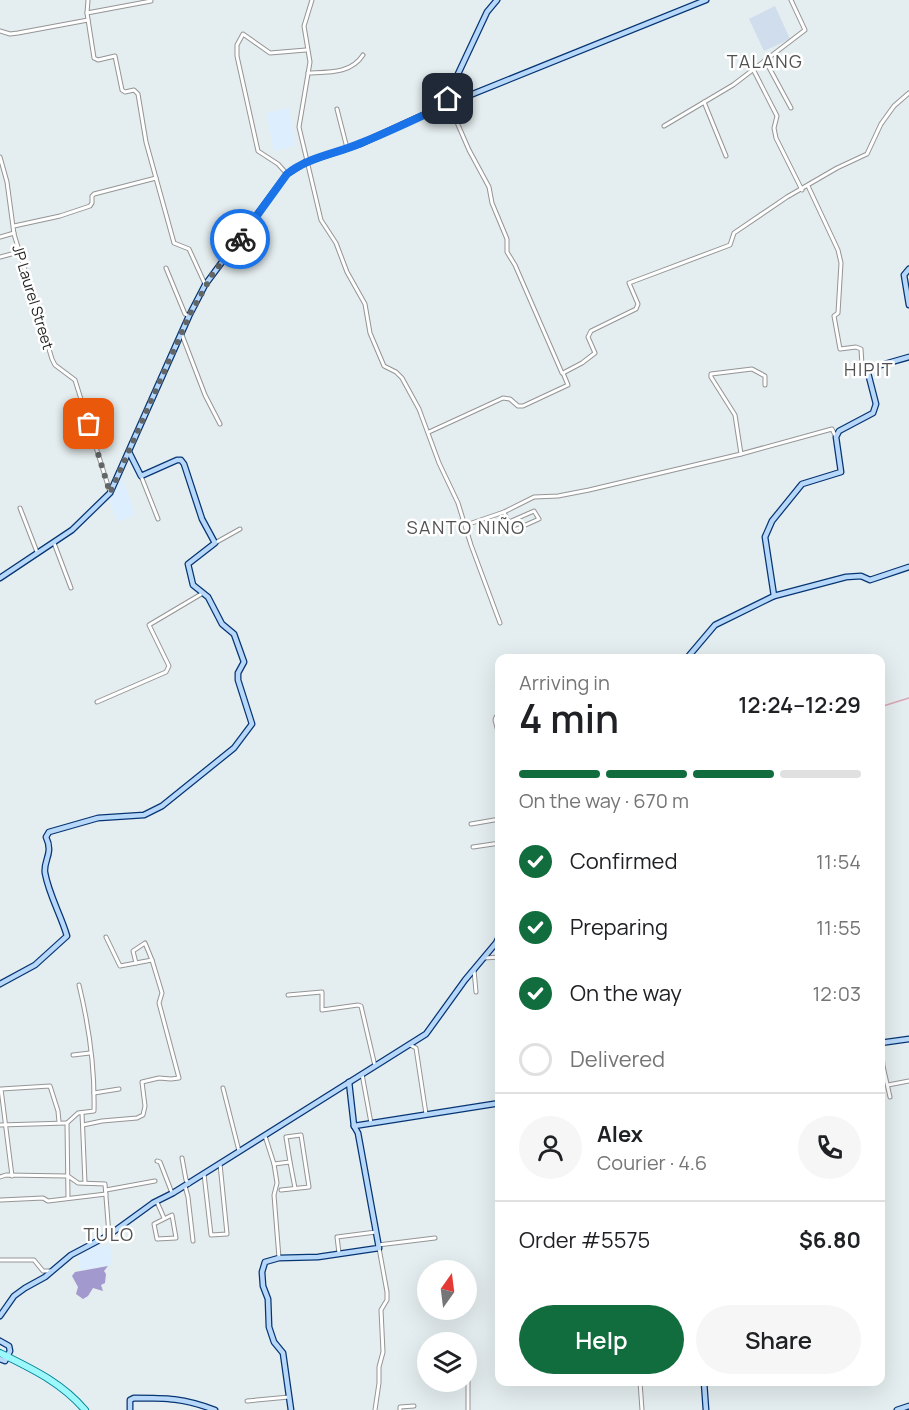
<!DOCTYPE html>
<html lang="en">
<head>
<meta charset="utf-8">
<style>
	body { margin:0; font-family:Manrope,sans-serif; background:#f6f6f6; color:#202124; height:100vh; display:flex; flex-direction:column; font-size:22px; white-space:nowrap }
	* { box-sizing:border-box; margin:0 }
	p { font-size:20px; color:#757577 }
	.icon { flex:none; width:33px; height:33px; fill:none; stroke:currentColor; stroke-width:2; stroke-linecap:round; stroke-linejoin:round }
	.map { position:relative; flex:1; overflow:hidden }
	.sheet { position:absolute; left:495px; top:654px; width:390px; height:732px; display:flex; flex-direction:column; background:#fff; border-radius:12px; box-shadow:0 6px 24px #0002 }
	.sheet>* { flex:none }
	.needle { width:39px; rotate:14deg }
	.tools { position:absolute; left:417px; top:1260px; display:grid; gap:12px }
	.tools a { display:grid; place-items:center; width:60px; height:60px; border-radius:50%; background:#fff; box-shadow:0 6px 24px #0002; font-size:30px }
	.pin { position:absolute; display:grid; place-items:center; width:51px; height:51px; color:#fff; margin:-26px; border-radius:12px; box-shadow:0 3px 9px #0006 }
	.courier { position:absolute; display:grid; place-items:center; width:60px; height:60px; margin:-30px; border:4px solid #1a73e8; border-radius:50%; background:#fff; color:#222; box-shadow:0 2px 8px #0007 }
	.headline em { font-style:normal; font-weight:600 }
	.headline div { display:flex; flex-direction:column-reverse }
	.headline { display:flex; align-items:center; justify-content:space-between; height:102px; padding:0 24px }
	h1 { font-size:39px; font-weight:600; line-height:45px }
	.bar { display:grid; grid-template-columns:repeat(4,1fr); gap:9px 6px; align-content:center; height:72px; padding:0 24px }
	.bar i { height:8px; border-radius:4px; background:#e0e0e0 }
	.bar .current { background:#126d3e }
	.bar p { grid-column:span 4 }
	.line { display:flex; align-items:center; gap:15px; padding:0 24px; border-top:2px solid #e0e0e0 }
	.line div { flex:1 }
	.round { display:grid; place-items:center; flex:none; width:63px; height:63px; border-radius:32px; background:#f6f6f6 }
	ol { padding:0 24px; list-style:none }
	li { display:flex; align-items:center; gap:18px; height:66px }
	li p { margin-inline-start:auto }
	li .icon { padding:6px; border-radius:50%; background:#126d3e; color:#fff; stroke-width:4 }
	li:last-child { color:#757577 }
	li i { width:33px; height:33px; border:3px solid #e0e0e0; border-radius:50% }
	.cta { display:flex; gap:12px; margin-top:auto; padding:12px 24px }
	.cta a { flex:1; height:69px; border-radius:36px; background:#126d3e; color:#fff; font-size:24px; font-weight:600; line-height:69px; text-align:center }
	.cta a+a { background:#f6f6f6; color:#202124 }
	.map>svg:first-child { display:block }
	.education { fill:#ddefff }
	.farmland { fill:#cfdded }
	.forest { fill:#a299ce }
	.lines { fill:none; stroke-linecap:round; stroke-linejoin:round }
	.stream { stroke:#dca5b6; stroke-width:1.5 }
	.street-casing { stroke:#959595; stroke-width:5 }
	.secondary-casing { stroke:#063574; stroke-width:7 }
	.primary-casing { stroke:#028396; stroke-width:8 }
	.street { stroke:#fff; stroke-width:3 }
	.secondary { stroke:#b8d8f9; stroke-width:4.5 }
	.primary { stroke:#9df8fb; stroke-width:6 }
	.done { stroke:#636667; stroke-width:6; stroke-dasharray:0 10.8 }
	.route { stroke:#1a73e8; stroke-width:8 }
	.labels { text-anchor:middle; dominant-baseline:central; stroke-width:5; stroke-linejoin:round; paint-order:stroke }
	.street-label { font-size:15px; fill:#1e1e1e; stroke:#fff }
	.quarter-label { font-size:18px; letter-spacing:1.5px; fill:#515151; stroke:#fff }
</style>
</head>
<body>
<div class="map">
<svg width="909" height="1410" viewBox="0 0 909 1410">
	<rect width="100%" height="100%" fill="#e4edef"/>
	<g class="education">
		<path d="M289,108L295,146L274,151L266,113Z"/>
		<path d="M120,478L123,479L135,515L117,522L109,499Z"/>
		<path d="M98,1244L100,1247L110,1244L112,1265L80,1270L78,1257Z"/>
	</g>
	<path class="farmland" d="M775,6L790,39L764,51L749,19Z"/>
	<path class="forest" d="M108,1266L104,1271L106,1274L105,1283L101,1285L103,1291L93,1288L88,1296L83,1299L76,1294L78,1287L72,1276L75,1272Z"/>
	<g class="lines">
		<path class="stream" d="M880,707L909,698"/>
		<g class="street-casing">
			<g id="street">
				<path d="M88,0L87,13L94,58L98,60L115,56L122,90L125,92L134,90L138,94L146,142L174,243L189,249L205,284"/>
				<path d="M312,0L304,26L310,62L299,127L321,220L336,243L347,272L365,304L370,333L384,366L396,372L402,378L419,409L439,463L458,503L471,545L500,623"/>
				<path d="M87,13L151,1"/>
				<path d="M0,31L10,34L18,33L88,20"/>
				<path d="M765,60L791,108"/>
				<path d="M753,69L777,116L774,128L776,138L802,190"/>
				<path d="M308,73C328,72 351,74 363,55"/>
				<path d="M704,102L726,156"/>
				<path d="M449,104L469,150L489,187L492,203L507,239V252L515,265L562,373"/>
				<path d="M337,109L347,148"/>
				<path d="M664,126L733,85L805,30L791,0"/>
				<path d="M0,157L7,182L14,234L52,359L55,365L75,380L110,492"/>
				<path d="M287,174L278,164L258,151L237,56V45L243,34L270,53L306,50"/>
				<path d="M808,186L838,250L841,263L838,313L834,316L840,349L856,347L861,349L862,365L867,369"/>
				<path d="M14,226L60,216L90,206L92,203V196L94,194L156,178"/>
				<path d="M0,237L14,233"/>
				<path d="M0,257L19,252"/>
				<path d="M166,268L185,314L189,316"/>
				<path d="M182,335L205,395L220,424"/>
				<path d="M429,432L503,398L510,399L518,406H523L568,385L563,373L582,363L595,353L588,337L591,331L636,309L638,304L629,283L730,245L734,233L787,197L837,168L867,154L881,124L894,106L909,93"/>
				<path d="M741,454L832,429L836,437"/>
				<path d="M141,476L158,519"/>
				<path d="M20,508L37,552"/>
				<path d="M504,512L512,531L539,519L534,511L509,522"/>
				<path d="M466,525L504,512L534,497L558,496L589,490L741,454L735,415L711,377V374L752,369L765,376V385"/>
				<path d="M54,543L71,588"/>
				<path d="M215,543L240,529"/>
				<path d="M97,702L166,672L169,666L149,625L203,593"/>
				<path d="M500,715L496,717L495,720L500,739"/>
				<path d="M471,824L500,819"/>
				<path d="M473,847L500,843"/>
				<path d="M484,958L500,957"/>
				<path d="M136,963L133,951L145,943L152,960"/>
				<path d="M474,970L476,992"/>
				<path d="M288,995L322,992V1010L358,1005L361,1006L375,1066"/>
				<path d="M881,1043L883,1066L890,1097"/>
				<path d="M410,1045L416,1048L426,1114"/>
				<path d="M73,1055L90,1053"/>
				<path d="M362,1074L371,1123"/>
				<path d="M888,1085L909,1081"/>
				<path d="M223,1088L239,1151"/>
				<path d="M94,1093L119,1089"/>
				<path d="M82,1113L85,1183"/>
				<path d="M0,1125L67,1123"/>
				<path d="M83,1125L102,1121L137,1118L143,1115L145,1106L142,1082L159,1078L171,1079L179,1078L159,1003L162,993L152,960L120,966L106,937"/>
				<path d="M265,1136L274,1164L277,1183L274,1195L279,1258"/>
				<path d="M182,1158L186,1180L189,1184"/>
				<path d="M157,1161L160,1162L172,1193"/>
				<path d="M290,1162L295,1188"/>
				<path d="M274,1164L290,1162L286,1137L301,1135L309,1187L281,1190"/>
				<path d="M204,1174L211,1235L227,1234L220,1164"/>
				<path d="M12,1176L1,1089L50,1086L58,1111L59,1122"/>
				<path d="M0,1177L6,1175L68,1176L78,1183L105,1184L109,1235"/>
				<path d="M185,1186L188,1197L193,1241"/>
				<path d="M106,1190L155,1181"/>
				<path d="M68,1198L67,1123L78,1113L94,1111C95,1069 89,1026 79,985"/>
				<path d="M1,1200L43,1198L48,1201L106,1194"/>
				<path d="M157,1202L164,1218"/>
				<path d="M172,1215L176,1238L157,1239L154,1224Z"/>
				<path d="M378,1245L435,1238"/>
				<path d="M339,1253L337,1237L376,1232"/>
				<path d="M0,1260H34L43,1271H52"/>
				<path d="M468,1377V1410"/>
				<path d="M640,1382L642,1410"/>
				<path d="M247,1401L289,1397"/>
				<path d="M375,1410L379,1383V1367L383,1352L381,1310L387,1300V1292L379,1248"/>
				<path d="M400,1410V1407L414,1406"/>
			</g>
		</g>
		<g class="secondary-casing">
			<g id="secondary">
				<path d="M443,106L706,0"/>
				<path d="M909,269L904,275L909,305"/>
				<path d="M0,578L72,530L110,493L189,316L205,285L287,174L306,162L360,144L443,106L487,12L497,0"/>
				<path d="M774,596L765,537L772,521L802,484L841,472L836,437L839,431L873,413L876,404L867,369L909,357"/>
				<path d="M687,658L715,625L774,596L846,577L861,576L870,580L909,567"/>
				<path d="M0,984L35,965L67,936C61,915 49,895 45,873C43,860 54,854 46,837L49,832L98,818L144,815L162,806L234,748L252,724L238,680V673L244,662L234,634L222,624L208,597L193,585L188,564L215,543L202,519L184,464L181,460H177L141,476L129,452"/>
				<path d="M880,1043L909,1039"/>
				<path d="M349,1082L354,1126L500,1103"/>
				<path d="M0,1316L14,1296L25,1288L45,1277L71,1255L109,1235L153,1203L173,1193L426,1034L465,980L496,943L500,935"/>
				<path d="M0,1341L9,1346L10,1351L5,1361L0,1359"/>
				<path d="M704,1382L706,1410"/>
				<path d="M130,1410V1400L134,1398C167,1398 183,1398 215,1410"/>
				<path d="M291,1410L283,1353L274,1342L269,1327L268,1299L263,1286L262,1272L265,1262L279,1258L318,1257L379,1248L358,1133L354,1126"/>
				<path d="M897,1410L909,1406"/>
			</g>
		</g>
		<g class="primary-casing">
			<path id="primary" d="M0,1353C32,1369 61,1382 85,1410"/>
		</g>
		<use href="#street" class="street"/>
		<use href="#secondary" class="secondary"/>
		<use href="#primary" class="primary"/>
	</g>
	<g class="lines">
		<path class="done" d="M89,424L110,493L189,316L212,275L240,239"/>
		<path class="route" d="M240,239L287,174C308,157 336,154 361,143C388,132 416,119 443,106L448,99"/>
	</g>
	<g class="labels">
		<g class="street-label">
			<text transform="translate(33 297) rotate(73)">JP Laurel Street</text>
		</g>
		<g class="quarter-label">
			<text x="765" y="61">TALANG</text>
			<text x="869" y="369">HIPIT</text>
			<text x="466" y="527">SANTO NIÑO</text>
			<text x="109" y="1234">TULO</text>
		</g>
	</g>
</svg>
<div class="tools">
<a><svg class="needle" viewBox="-14 -14 28 28"><path d="M0-13l5 13h-10z" fill="#e53935"/><path d="M0 13l5-13h-10z" fill="#757577"/></svg></a>
<a><svg class="icon" aria-label="layers" viewBox="0 0 24 24"><path d="M12 4l9 5-9 5-9-5zM3 14l9 5 9-5"/></svg></a>
</div>
<div class="pin" style="left:89px;top:424px;background:#ea580c"><svg class="icon" aria-label="bag" viewBox="0 0 24 24"><path d="M5 8h14l-1 12H6zM9 8a3 3 0 0 1 6 0"/></svg></div>
<div class="pin" style="left:448px;top:99px;background:#1f2937"><svg class="icon" aria-label="home" viewBox="0 0 24 24"><path d="M3 11l9-7 9 7M6 9v11h12V9"/></svg></div>
<div class="courier" style="left:240px;top:239px"><svg class="icon" aria-label="bike" viewBox="0 0 24 24"><circle cx="6" cy="16" r="4"/><circle cx="18" cy="16" r="4"/><path d="M6 16l4-8h5l3 8M10 8l3 8H6M13 5h3"/></svg></div>
<section class="sheet">
<div class="headline"><div><h1>4 min</h1><p>Arriving in</p></div><em>12:24–12:29</em></div>
<div class="bar"><i class="current"></i><i class="current"></i><i class="current"></i><i></i><p>On the way · 670 m</p></div>
<ol>
<li><svg class="icon" aria-label="check" viewBox="0 0 24 24"><path d="M5 12l5 5 9-10"/></svg>Confirmed<p>11:54</p></li>
<li><svg class="icon" aria-label="check" viewBox="0 0 24 24"><path d="M5 12l5 5 9-10"/></svg>Preparing<p>11:55</p></li>
<li><svg class="icon" aria-label="check" viewBox="0 0 24 24"><path d="M5 12l5 5 9-10"/></svg>On the way<p>12:03</p></li>
<li><i></i>Delivered</li>
</ol>
<div class="line" style="height:108px"><a class="round"><svg class="icon" aria-label="person" viewBox="0 0 24 24"><circle cx="12" cy="8" r="4"/><path d="M4 21q1-7 8-7t8 7"/></svg></a><div><b>Alex</b><p>Courier · 4.6</p></div><a class="round"><svg class="icon" aria-label="phone" viewBox="0 0 24 24"><path d="M5 4h4l2 5-3 2q2 4 5 5l2-3 5 2v4C11 20 4 13 5 4z"/></svg></a></div>
<div class="line" style="height:78px"><div>Order #5575</div><b>$6.80</b></div>
<div class="cta"><a>Help</a><a>Share</a></div>
</section>
</div>
</body>
</html>
